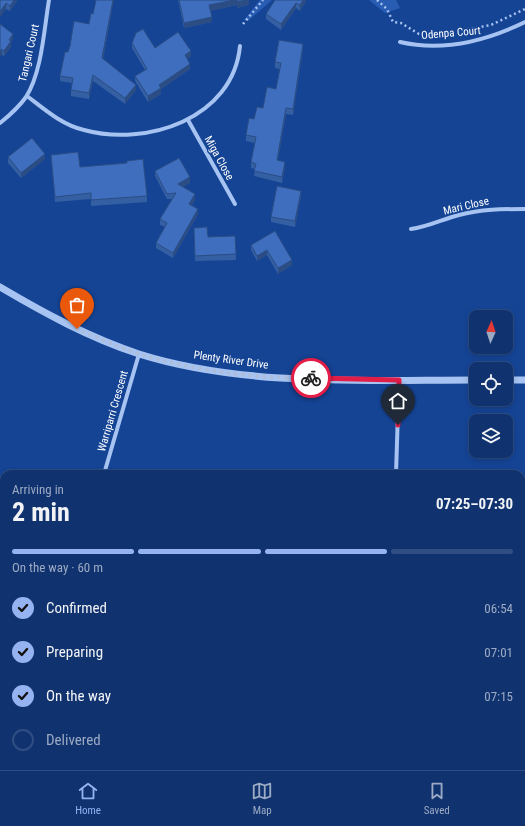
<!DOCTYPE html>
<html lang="en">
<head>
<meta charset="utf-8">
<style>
	body { margin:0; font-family:"Roboto Condensed",sans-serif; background:#1e3f78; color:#f1f3f6; height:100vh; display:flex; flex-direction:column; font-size:15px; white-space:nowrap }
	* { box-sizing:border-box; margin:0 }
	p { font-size:13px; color:#9caac3 }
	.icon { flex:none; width:22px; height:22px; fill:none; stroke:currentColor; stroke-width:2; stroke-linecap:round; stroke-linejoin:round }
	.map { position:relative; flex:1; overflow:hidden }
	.details { position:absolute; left:0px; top:470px; width:525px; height:300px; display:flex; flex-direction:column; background:#103370; border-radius:12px 12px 0 0; box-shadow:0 2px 6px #0003,0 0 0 1px #304e83 }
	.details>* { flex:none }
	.needle { width:26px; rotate:3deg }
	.controls { position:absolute; left:469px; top:310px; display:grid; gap:8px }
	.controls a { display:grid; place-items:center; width:44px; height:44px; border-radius:8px; background:#103370; box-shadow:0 2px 6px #0003,0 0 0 1px #304e83; font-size:20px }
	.pin { position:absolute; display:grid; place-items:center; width:34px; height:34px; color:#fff; margin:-41px -17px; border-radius:50% 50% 50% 0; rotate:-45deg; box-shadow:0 0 4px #0007 }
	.pin .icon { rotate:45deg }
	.courier { position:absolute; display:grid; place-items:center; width:40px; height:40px; margin:-20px; border:3px solid #e11d48; border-radius:50%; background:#fff; color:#222; box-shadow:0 1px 5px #0007 }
	.overview em { font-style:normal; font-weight:700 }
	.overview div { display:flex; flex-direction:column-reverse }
	.overview { display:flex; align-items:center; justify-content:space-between; height:68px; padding:0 12px }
	h1 { font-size:26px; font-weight:700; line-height:30px }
	.bar { display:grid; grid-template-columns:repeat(4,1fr); gap:6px 4px; align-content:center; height:48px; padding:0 12px }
	.bar i { height:5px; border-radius:3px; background:#304e83 }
	.bar .on { background:#95b2f1 }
	.bar p { grid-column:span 4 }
	ol { padding:0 12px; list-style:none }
	li { display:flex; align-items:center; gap:12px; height:44px }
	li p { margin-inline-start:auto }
	li .icon { padding:4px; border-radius:50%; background:#95b2f1; color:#111; stroke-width:4 }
	li:last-child { color:#9caac3 }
	li i { width:22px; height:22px; border:2px solid #304e83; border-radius:50% }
	.menu { display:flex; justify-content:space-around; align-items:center; height:56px; border-top:1px solid #304e83; background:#103370; font-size:11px; color:#9caac3 }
	.menu a { display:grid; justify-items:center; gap:2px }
	.menu .on { color:#95b2f1 }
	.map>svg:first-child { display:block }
	.green { fill:#295db4 }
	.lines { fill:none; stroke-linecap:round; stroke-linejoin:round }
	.path { stroke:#a6c3f1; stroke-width:2.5; stroke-dasharray:2 3; stroke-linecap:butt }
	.minor { stroke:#a6c3f1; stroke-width:4 }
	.tertiary { stroke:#a6c3f1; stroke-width:7 }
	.wall { fill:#355fa3 }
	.shaded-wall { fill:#2b4d84 }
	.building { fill:#3e6ebd; stroke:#2b4d84 }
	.done { stroke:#adbeda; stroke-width:4; stroke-dasharray:0 7.2 }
	.route { stroke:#e11d48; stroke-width:5 }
	.labels { text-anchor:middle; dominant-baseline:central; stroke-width:3; stroke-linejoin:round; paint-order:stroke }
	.street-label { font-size:11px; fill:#fff; stroke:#154495 }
</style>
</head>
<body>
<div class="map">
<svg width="525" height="770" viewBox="0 0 525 770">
	<rect width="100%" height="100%" fill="#154495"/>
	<g class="green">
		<path d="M260,0H272L248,21L244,20Z"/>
		<path d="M369,0H396L400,8L385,13Z"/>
		<path d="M525,489V553L521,557V490Z"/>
		<path d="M521,708L525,718V770H0V722L4,721V766H521Z"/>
	</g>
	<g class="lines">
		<g class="path">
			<path d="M377,0L387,9L393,22L401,23L419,34L458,31L491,25L525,9"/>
			<path d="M243,24L263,0"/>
			<path d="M521,517L525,514"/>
			<path d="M521,737L525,746"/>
			<path d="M26,770L30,766"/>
		</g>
		<g class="minor">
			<path d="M400,42C443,52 486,41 525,22"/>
			<path d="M27,96C44,109 62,125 84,130C146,147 233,119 240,46"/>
			<path d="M188,120L235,204"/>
			<path d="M0,123C10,115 19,107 26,97C42,72 44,29 49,0"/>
			<path d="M411,229C428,227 443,219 459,215C481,209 503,209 525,209"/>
			<path d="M104,474L139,354"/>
			<path d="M396,474L399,380"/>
			<path d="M0,623L4,621"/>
		</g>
		<g class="tertiary">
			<path d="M0,287C44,313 90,338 139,354C244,387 367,380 476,380"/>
			<path d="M506,380H525"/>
		</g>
	</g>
	<g class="wall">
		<path d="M0,0H17V1L10,11L6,9Z"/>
		<path d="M178,0H249V5L237,8V5L210,11L212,22L184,28Z"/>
		<path d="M275,0H306V1L300,11L296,8L281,30L266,19V14Z"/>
		<path d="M112,10L103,59L136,90L125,104L93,81L89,99L71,96V90L72,83L60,81V76L68,52L89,24L93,14Z"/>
		<path d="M0,24L13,39L11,42V47L4,56L2,55Z"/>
		<path d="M132,43L191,56L187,59L190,69L161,89V94L148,102L135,81V76L145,70L132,48Z"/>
		<path d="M303,49L293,115L286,114L278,160L285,167L282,183L254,176L255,169L251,168V162L255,143L246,141V135L254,119L263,108L276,89L280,69L275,68V62Z"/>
		<path d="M51,155L147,196V202L91,206V199L55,202Z"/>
		<path d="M8,157L45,159L21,178L8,163Z"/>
		<path d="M155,171L190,183L182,187L195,200L192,205L198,214L173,258L156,248V243L165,227L160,225V219L172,199H167L155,176Z"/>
		<path d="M301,196L295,227L271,222V217Z"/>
		<path d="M275,231L292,265L278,274L267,255L257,261L251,250V245Z"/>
		<path d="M194,233L208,237L235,236L236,260L195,261Z"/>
	</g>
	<g class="shaded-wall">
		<path d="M14,0H17V1L10,11V6Z"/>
		<path d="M113,0H114L112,10L102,64V58Z"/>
		<path d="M235,0H237V5L209,11V5Z"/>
		<path d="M247,0H249V5L237,8V2Z"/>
		<path d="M303,0H306V1L300,11V5Z"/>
		<path d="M6,3V9L0,18V12Z"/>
		<path d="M296,3V8L281,30V24Z"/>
		<path d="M212,17V22L184,28V23Z"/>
		<path d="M13,34V39L11,42V47L4,56V51L9,40Z"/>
		<path d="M303,44V49L293,115V109Z"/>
		<path d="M2,49V55L0,57V52Z"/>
		<path d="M191,51V56L185,61V55Z"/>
		<path d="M190,64V69L161,89V94L148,102V96L159,85Z"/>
		<path d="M93,75V81L89,99V93Z"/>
		<path d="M136,85V90L125,104V98Z"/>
		<path d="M286,108V114L277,165V160Z"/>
		<path d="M45,154V159L21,178V173Z"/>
		<path d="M285,162V167L282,183V177Z"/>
		<path d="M190,177V183L178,190V184Z"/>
		<path d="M301,191V196L295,227V221Z"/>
		<path d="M195,194V200L189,209V204Z"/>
		<path d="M198,209V214L173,258V253Z"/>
		<path d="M267,250V255L257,261V256Z"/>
		<path d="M292,260V265L278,274V268Z"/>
	</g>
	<g class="building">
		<path d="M0,0H14L10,6L6,3L0,12Z"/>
		<path d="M96,0H113L102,58L136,85L125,98L93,75L89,93L71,90L73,78L60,76L65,52H68L70,46L74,21L89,24L91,13L93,14Z"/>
		<path d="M179,0H235L209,5L212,17L184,23Z"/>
		<path d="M237,0H247L237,2Z"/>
		<path d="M275,0H303L300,5L296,3L281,24L266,14Z"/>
		<path d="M0,24L13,34L9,40L11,41L4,51L2,49L0,52Z"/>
		<path d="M143,29L155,48L178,32L191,51L185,55L190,64L159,85L161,88L148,96L135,76L147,69L132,43L136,33Z"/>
		<path d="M279,40L303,44L293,109L286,108L277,160L285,162L282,177L254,171L256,164L251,162L256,137L246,135L249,118L254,119L257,107L263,108L267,87L276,89L281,63L275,62Z"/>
		<path d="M32,138L45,154L21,173L8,157Z"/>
		<path d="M78,152L80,167L127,163V161L143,159L147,196L91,200V193L55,197L51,155Z"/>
		<path d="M179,158L190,177L178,184L195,194L189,204L198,209L173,253L156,243L167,223L160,219L176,193L167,194L155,171Z"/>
		<path d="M277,186L301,191L295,221L271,217Z"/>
		<path d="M207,227L208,237L235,236L236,254L195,256L194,228Z"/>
		<path d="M275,231L292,260L278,268L267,250L257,256L251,245Z"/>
	</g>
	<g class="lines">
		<path class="done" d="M77,329C97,337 118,347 139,354C195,371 253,378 311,378"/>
		<path class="route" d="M311,378L399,380L398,425"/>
	</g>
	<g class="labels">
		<g class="street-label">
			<text transform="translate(451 33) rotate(-5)">Odenpa Court</text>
			<text transform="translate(29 53) rotate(-77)">Tangari Court</text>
			<text transform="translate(219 158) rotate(61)">Miga Close</text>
			<text transform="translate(466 206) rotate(-13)">Mari Close</text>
			<text transform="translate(231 360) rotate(8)">Plenty River Drive</text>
			<text transform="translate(113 411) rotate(-74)">Warriparri Crescent</text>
		</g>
	</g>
</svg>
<div class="controls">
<a><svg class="needle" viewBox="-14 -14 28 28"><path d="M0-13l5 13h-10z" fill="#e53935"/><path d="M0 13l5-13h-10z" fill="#9caac3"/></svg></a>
<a><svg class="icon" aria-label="locate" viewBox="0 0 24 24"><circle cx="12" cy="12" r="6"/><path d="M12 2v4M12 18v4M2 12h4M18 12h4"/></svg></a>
<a><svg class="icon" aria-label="layers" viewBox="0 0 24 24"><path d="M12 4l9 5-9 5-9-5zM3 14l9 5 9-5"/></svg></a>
</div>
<div class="pin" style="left:77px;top:329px;background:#ea580c"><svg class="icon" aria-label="bag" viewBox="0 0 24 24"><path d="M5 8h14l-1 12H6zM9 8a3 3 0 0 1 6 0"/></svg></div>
<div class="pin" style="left:398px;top:425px;background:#1f2937"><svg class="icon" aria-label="home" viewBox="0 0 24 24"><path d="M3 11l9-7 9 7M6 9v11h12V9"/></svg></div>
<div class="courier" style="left:311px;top:378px"><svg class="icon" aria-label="bike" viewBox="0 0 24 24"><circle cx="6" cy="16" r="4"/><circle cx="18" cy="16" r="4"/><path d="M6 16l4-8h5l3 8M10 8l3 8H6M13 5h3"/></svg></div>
<section class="details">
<div class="overview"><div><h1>2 min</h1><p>Arriving in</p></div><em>07:25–07:30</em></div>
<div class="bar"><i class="on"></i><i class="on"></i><i class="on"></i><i></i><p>On the way · 60 m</p></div>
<ol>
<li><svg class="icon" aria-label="check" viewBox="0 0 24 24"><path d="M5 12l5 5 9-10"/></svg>Confirmed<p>06:54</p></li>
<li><svg class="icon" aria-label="check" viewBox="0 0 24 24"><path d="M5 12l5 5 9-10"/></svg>Preparing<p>07:01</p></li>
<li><svg class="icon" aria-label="check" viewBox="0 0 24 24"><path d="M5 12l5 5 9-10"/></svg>On the way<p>07:15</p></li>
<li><i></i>Delivered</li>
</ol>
</section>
</div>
<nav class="menu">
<a class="on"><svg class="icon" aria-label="home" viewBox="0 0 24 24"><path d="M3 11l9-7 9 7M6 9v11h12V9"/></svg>Home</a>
<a><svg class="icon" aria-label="map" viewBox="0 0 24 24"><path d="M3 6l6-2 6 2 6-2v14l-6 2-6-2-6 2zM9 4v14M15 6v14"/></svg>Map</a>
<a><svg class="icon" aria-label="saved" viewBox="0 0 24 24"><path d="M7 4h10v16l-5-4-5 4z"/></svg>Saved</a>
</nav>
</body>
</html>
